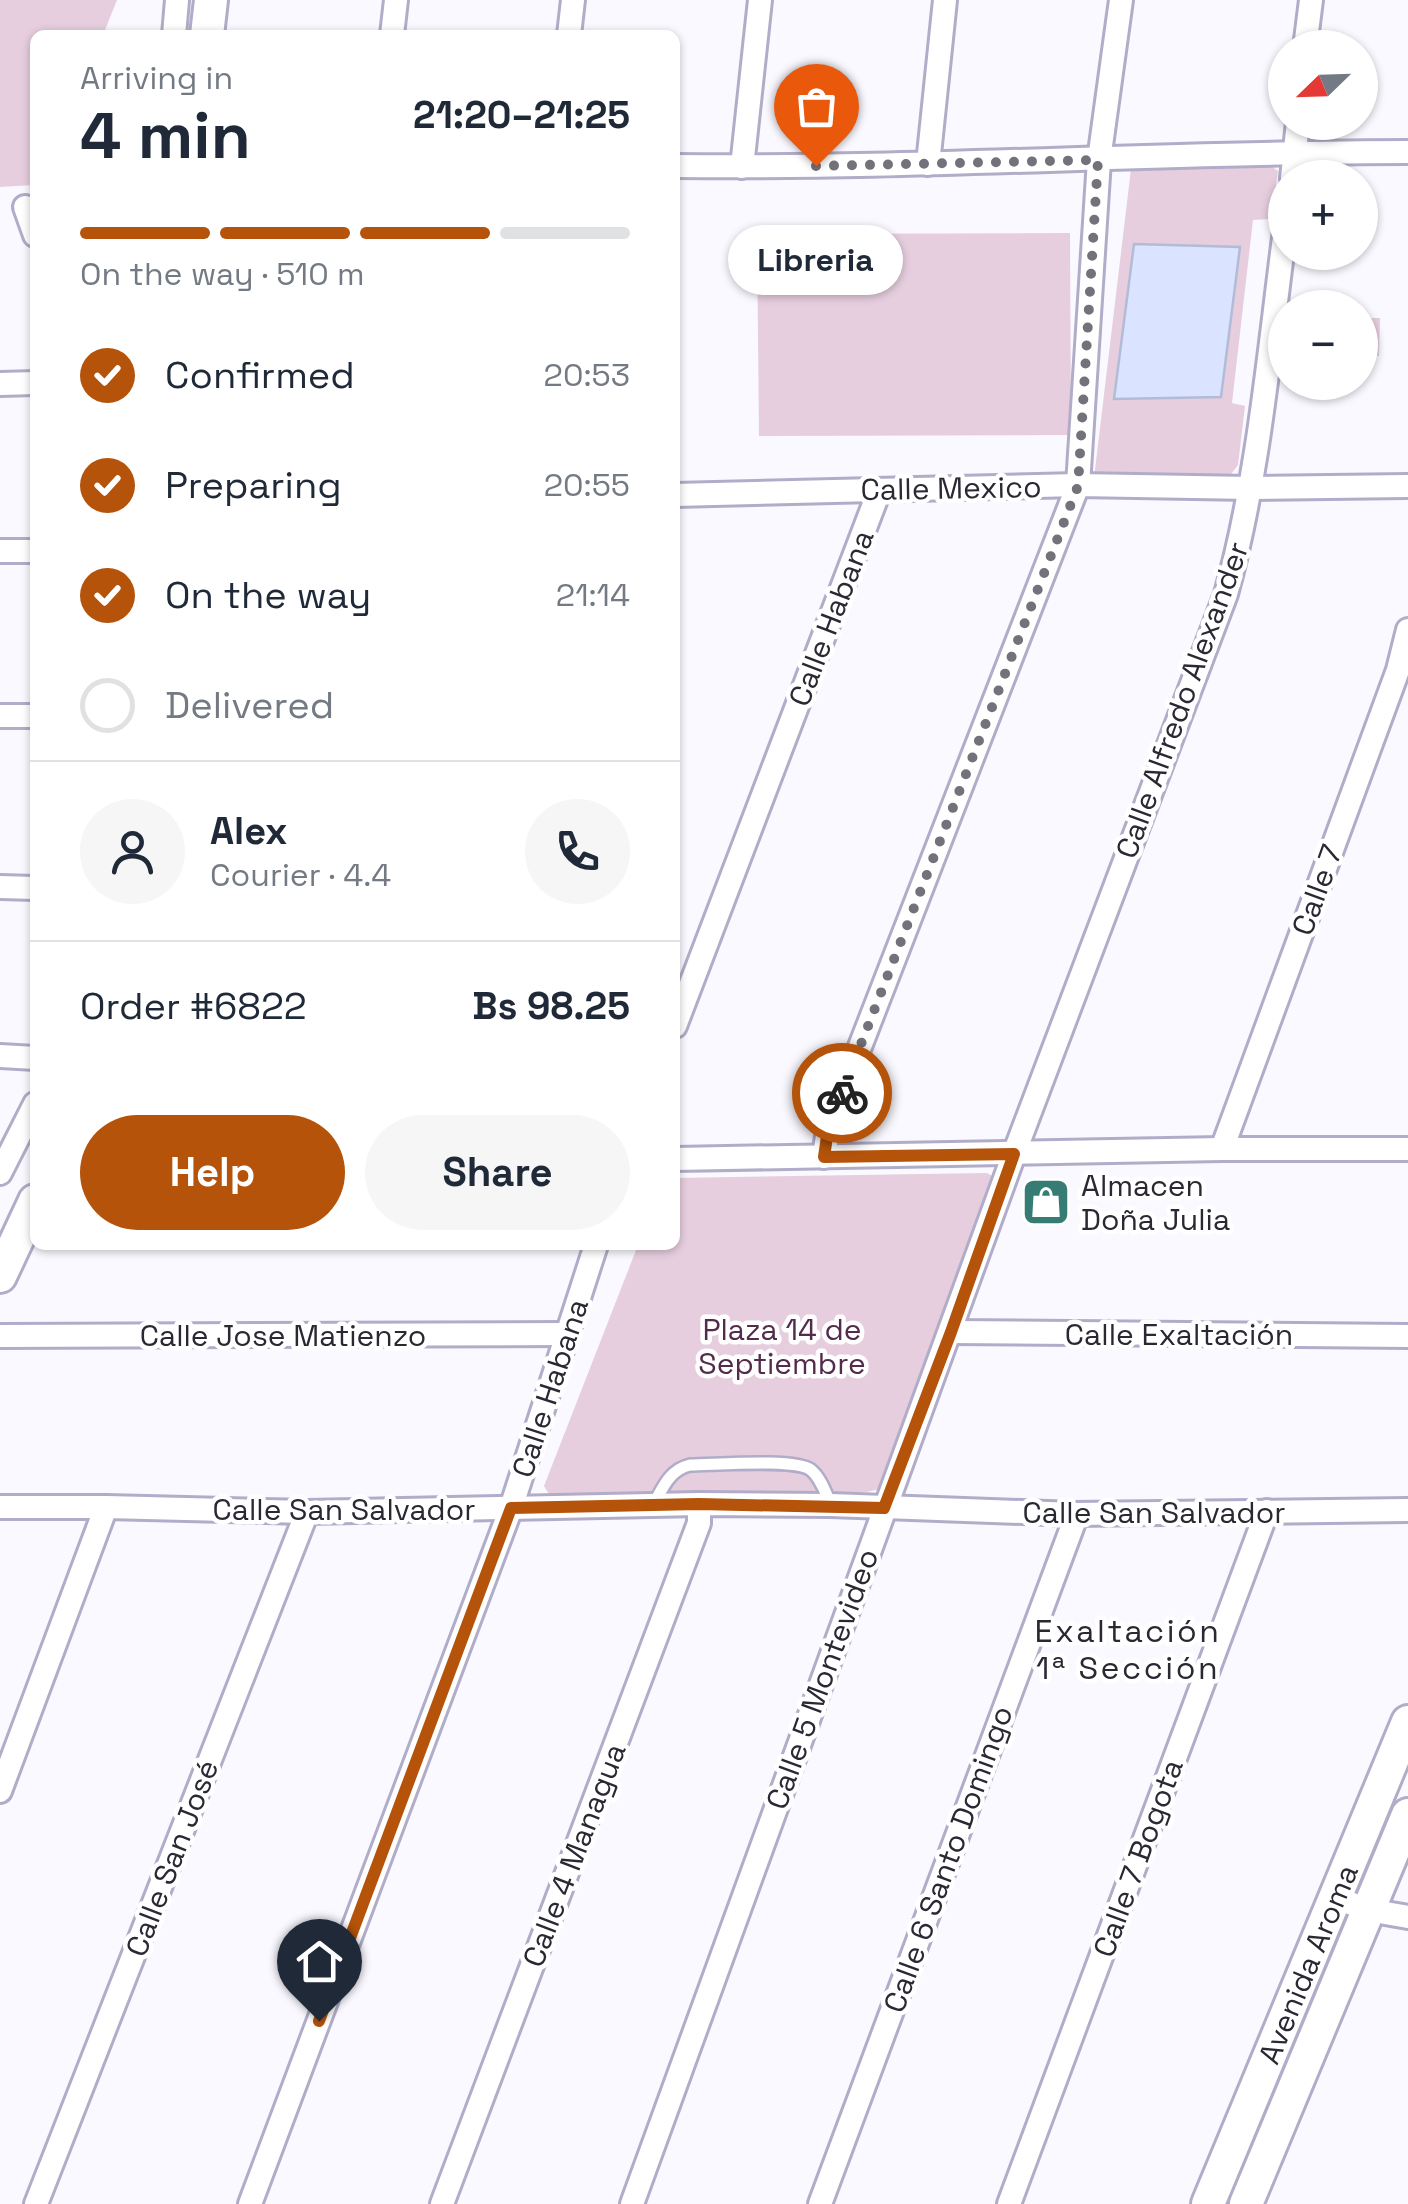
<!DOCTYPE html>
<html lang="en">
<head>
<meta charset="utf-8">
<style>
	body { margin:0; font-family:"Space Grotesk",sans-serif; background:#f6f6f7; color:#1f2937; height:100vh; display:flex; flex-direction:column; font-size:38px; white-space:nowrap }
	* { box-sizing:border-box; margin:0 }
	p { font-size:32px; color:#747a83 }
	.icon { flex:none; width:55px; height:55px; fill:none; stroke:currentColor; stroke-width:2; stroke-linecap:round; stroke-linejoin:round }
	.map { position:relative; flex:1; overflow:hidden }
	.drawer { position:absolute; left:30px; top:30px; width:650px; height:1220px; display:flex; flex-direction:column; background:#fff; border-radius:15px; box-shadow:0 2px 8px #0004 }
	.drawer>* { flex:none }
	.needle { width:65px; rotate:247deg }
	.fabs { position:absolute; left:1268px; top:30px; display:grid; gap:20px }
	.fabs a { display:grid; place-items:center; width:110px; height:110px; border-radius:50%; background:#fff; box-shadow:0 2px 8px #0004; font-size:50px }
	.pin { position:absolute; display:grid; place-items:center; width:85px; height:85px; color:#fff; margin:-102px -42px; border-radius:50% 50% 50% 0; rotate:-45deg; box-shadow:0 0 10px #0007 }
	.pin .icon { rotate:45deg }
	.courier { position:absolute; display:grid; place-items:center; width:100px; height:100px; margin:-50px; border:8px solid #b45309; border-radius:50%; background:#fff; color:#222; box-shadow:0 2px 12px #0007 }
	.bubble { position:absolute; height:70px; border-radius:35px; background:#fff; box-shadow:0 2px 8px #0004; font-size:32px; font-weight:700; line-height:70px; text-align:center }
	.overview em { font-style:normal; font-weight:700 }
	.overview div { display:flex; flex-direction:column-reverse }
	.overview { display:flex; align-items:center; justify-content:space-between; height:170px; padding:0 50px }
	h1 { font-size:65px; font-weight:700; line-height:75px }
	.bar { display:grid; grid-template-columns:repeat(4,1fr); gap:15px 10px; align-content:center; height:120px; padding:0 50px }
	.bar i { height:12px; border-radius:8px; background:#e0e1e3 }
	.bar .selected { background:#b45309 }
	.bar p { grid-column:span 4 }
	.line { display:flex; align-items:center; gap:25px; padding:0 50px; border-top:2px solid #e0e1e3 }
	.line div { flex:1 }
	.round { display:grid; place-items:center; flex:none; width:105px; height:105px; border-radius:52px; background:#f6f6f7 }
	ol { padding:0 50px; list-style:none }
	li { display:flex; align-items:center; gap:30px; height:110px }
	li p { margin-inline-start:auto }
	li .icon { padding:10px; border-radius:50%; background:#b45309; color:#fff; stroke-width:4 }
	li:last-child { color:#747a83 }
	li i { width:55px; height:55px; border:5px solid #e0e1e3; border-radius:50% }
	.action { display:flex; gap:20px; margin-top:auto; padding:20px 50px }
	.action a { flex:1; height:115px; border-radius:60px; background:#b45309; color:#fff; font-size:40px; font-weight:700; line-height:115px; text-align:center }
	.action a+a { background:#f6f6f7; color:#1f2937 }
	.map>svg:first-child { display:block }
	.green { fill:#e6cedf }
	.building { fill:#dae3ff; stroke:#b3bcd7; stroke-width:2.5 }
	.lines { fill:none; stroke-linecap:round; stroke-linejoin:round }
	.lane-casing { stroke:#b1adc9; stroke-width:16 }
	.street-casing { stroke:#b1adc9; stroke-width:28 }
	.secondary-casing { stroke:#b1adc9; stroke-width:38 }
	.lane { stroke:#fff; stroke-width:11 }
	.street { stroke:#fff; stroke-width:22 }
	.secondary { stroke:#fff; stroke-width:32 }
	.done { stroke:#73717a; stroke-width:10; stroke-dasharray:0 18 }
	.route { stroke:#b45309; stroke-width:12 }
	.labels { text-anchor:middle; dominant-baseline:central; stroke-width:9; stroke-linejoin:round; paint-order:stroke }
	.street-label { font-size:30px; fill:#2a2833; stroke:#fff }
	.poi-label { font-size:30px; fill:#2a2833; stroke:#fff; text-anchor:start }
	.park-label { font-size:30px; fill:#542c4b; stroke:#fff }
	.neighbourhood-label { font-size:32px; letter-spacing:2.5px; fill:#2a2833; stroke:#fff }
</style>
</head>
<body>
<div class="map">
<svg width="1408" height="2204" viewBox="0 0 1408 2204">
	<rect width="100%" height="100%" fill="#faf9ff"/>
	<g class="green">
		<path d="M0,0H117L103,35H35V185L0,187Z"/>
		<path d="M1140,165H1270L1278,171L1271,219L1253,220L1232,403L1245,406L1238,465L1228,478H1094L1131,169Z"/>
		<path d="M1070,233L1071,435L759,436L757,234Z"/>
		<path d="M1360,318H1380L1379,356L1360,355Z"/>
		<path d="M987,1173L999,1180L885,1488L867,1492L550,1496L544,1486L638,1245H675V1178Z"/>
	</g>
	<path class="building" d="M1134,244L1240,247L1221,397L1114,399Z"/>
	<g class="lines">
		<g class="lane-casing">
			<path id="lane" d="M653,1505C663,1488 669,1470 690,1465C714,1465 795,1458 811,1470C821,1478 826,1494 831,1505"/>
		</g>
		<g class="street-casing">
			<g id="street">
				<path d="M174,35L177,0"/>
				<path d="M392,35L396,0"/>
				<path d="M569,35L573,0"/>
				<path d="M1305,48L1311,0"/>
				<path d="M928,164L945,0"/>
				<path d="M675,166C919,169 1164,152 1408,152"/>
				<path d="M742,167L760,0"/>
				<path d="M1292,178L1298,122"/>
				<path d="M25,207L35,235"/>
				<path d="M0,384L35,383"/>
				<path d="M675,495L1078,485L1251,488L1408,486"/>
				<path d="M0,551H35"/>
				<path d="M0,716H35"/>
				<path d="M0,887L35,888"/>
				<path d="M675,1026L876,499L877,490"/>
				<path d="M0,1056L35,1058"/>
				<path d="M1222,1149L1398,670L1408,630"/>
				<path d="M824,1157L828,1129L1078,485L1099,160L1121,0"/>
				<path d="M675,1159L1222,1149H1408"/>
				<path d="M0,1173L35,1104"/>
				<path d="M951,1332L1408,1336"/>
				<path d="M0,1336L566,1334"/>
				<path d="M0,1507H106L307,1512L699,1504L831,1505L1074,1514L1408,1510"/>
				<path d="M0,1791L106,1507"/>
				<path d="M1334,1897L1368,1910L1408,1917"/>
				<path d="M36,2204L307,1512"/>
				<path d="M250,2204L511,1508L596,1245"/>
				<path d="M442,2204L699,1523V1504"/>
				<path d="M632,2204L1014,1154L1226,594C1259,475 1269,351 1285,230"/>
				<path d="M820,2204L1074,1522V1514"/>
				<path d="M1009,2204L1267,1511"/>
			</g>
		</g>
		<g class="secondary-casing">
			<g id="secondary">
				<path d="M207,35L211,0"/>
				<path d="M0,1276L35,1201"/>
				<path id="s1" d="M1208,2204L1408,1722"/>
				<path d="M1246,2204L1408,1815"/>
			</g>
		</g>
		<use href="#lane" class="lane"/>
		<use href="#street" class="street"/>
		<use href="#secondary" class="secondary"/>
	</g>
	<g class="lines">
		<path class="done" d="M816,166L1098,160L1078,486L842,1093"/>
		<path class="route" d="M319,2021L511,1508L699,1504L884,1508L951,1332L1014,1154L824,1157L828,1130L842,1093"/>
	</g>
	<defs>
		<g id="shop-square" transform="scale(2.5)"><rect x="-9" y="-9" width="18" height="18" rx="4" fill="#367c74" stroke="#fff"/><path d="M-5-2.5h2.3a2.7 3.5 0 0 1 5.4 0H5L5.5 6h-11ZM-1.5-2.5h3a1.5 2.3 0 0 0-3 0Z" fill="#fff"/></g>
	</defs>
	<g fill-rule="evenodd">
		<use href="#shop-square" x="1046" y="1202"/>
	</g>
	<g class="labels">
		<g class="street-label">
			<text transform="translate(951 488) rotate(-1)">Calle Mexico</text>
			<text transform="translate(831 618) rotate(-69)">Calle Habana</text>
			<text transform="translate(1182 700) rotate(-70)">Calle Alfredo Alexander</text>
			<text transform="translate(1317 890) rotate(-70)">Calle 7</text>
			<text x="1179" y="1334">Calle Exaltación</text>
			<text x="283" y="1335">Calle Jose Matienzo</text>
			<text transform="translate(550 1388) rotate(-72)">Calle Habana</text>
			<text x="344" y="1509">Calle San Salvador</text>
			<text x="1154" y="1512">Calle San Salvador</text>
			<text transform="translate(822 1679) rotate(-70)">Calle 5 Montevideo</text>
			<text transform="translate(574 1855) rotate(-69)">Calle 4 Managua</text>
			<text transform="translate(172 1858) rotate(-69)">Calle San José</text>
			<text transform="translate(1138 1858) rotate(-70)">Calle 7 Bogota</text>
			<text transform="translate(948 1859) rotate(-70)">Calle 6 Santo Domingo</text>
			<text stroke="none"><textPath href="#s1" startOffset="260">Avenida Aroma</textPath></text>
		</g>
		<g class="poi-label">
			<text x="1081" y="1185">Almacen<tspan x="1081" dy="34">Doña Julia</tspan></text>
		</g>
		<g class="park-label">
			<text x="782" y="1329">Plaza 14 de<tspan x="782" dy="34">Septiembre</tspan></text>
		</g>
		<g class="neighbourhood-label">
			<text x="1128" y="1631">Exaltación<tspan x="1128" dy="37">1ª Sección</tspan></text>
		</g>
	</g>
</svg>
<div class="fabs">
<a><svg class="needle" viewBox="-14 -14 28 28"><path d="M0-13l5 13h-10z" fill="#e53935"/><path d="M0 13l5-13h-10z" fill="#747a83"/></svg></a>
<a>+</a>
<a>−</a>
</div>
<div class="pin" style="left:816px;top:166px;background:#ea580c"><svg class="icon" aria-label="bag" viewBox="0 0 24 24"><path d="M5 8h14l-1 12H6zM9 8a3 3 0 0 1 6 0"/></svg></div>
<div class="pin" style="left:319px;top:2021px;background:#1f2937"><svg class="icon" aria-label="home" viewBox="0 0 24 24"><path d="M3 11l9-7 9 7M6 9v11h12V9"/></svg></div>
<div class="courier" style="left:842px;top:1093px"><svg class="icon" aria-label="bike" viewBox="0 0 24 24"><circle cx="6" cy="16" r="4"/><circle cx="18" cy="16" r="4"/><path d="M6 16l4-8h5l3 8M10 8l3 8H6M13 5h3"/></svg></div>
<div class="bubble" style="left:728px;top:225px;width:175px">Libreria</div>
<section class="drawer">
<div class="overview"><div><h1>4 min</h1><p>Arriving in</p></div><em>21:20–21:25</em></div>
<div class="bar"><i class="selected"></i><i class="selected"></i><i class="selected"></i><i></i><p>On the way · 510 m</p></div>
<ol>
<li><svg class="icon" aria-label="check" viewBox="0 0 24 24"><path d="M5 12l5 5 9-10"/></svg>Confirmed<p>20:53</p></li>
<li><svg class="icon" aria-label="check" viewBox="0 0 24 24"><path d="M5 12l5 5 9-10"/></svg>Preparing<p>20:55</p></li>
<li><svg class="icon" aria-label="check" viewBox="0 0 24 24"><path d="M5 12l5 5 9-10"/></svg>On the way<p>21:14</p></li>
<li><i></i>Delivered</li>
</ol>
<div class="line" style="height:180px"><a class="round"><svg class="icon" aria-label="person" viewBox="0 0 24 24"><circle cx="12" cy="8" r="4"/><path d="M4 21q1-7 8-7t8 7"/></svg></a><div><b>Alex</b><p>Courier · 4.4</p></div><a class="round"><svg class="icon" aria-label="phone" viewBox="0 0 24 24"><path d="M5 4h4l2 5-3 2q2 4 5 5l2-3 5 2v4C11 20 4 13 5 4z"/></svg></a></div>
<div class="line" style="height:130px"><div>Order #6822</div><b>Bs 98.25</b></div>
<div class="action"><a>Help</a><a>Share</a></div>
</section>
</div>
</body>
</html>
